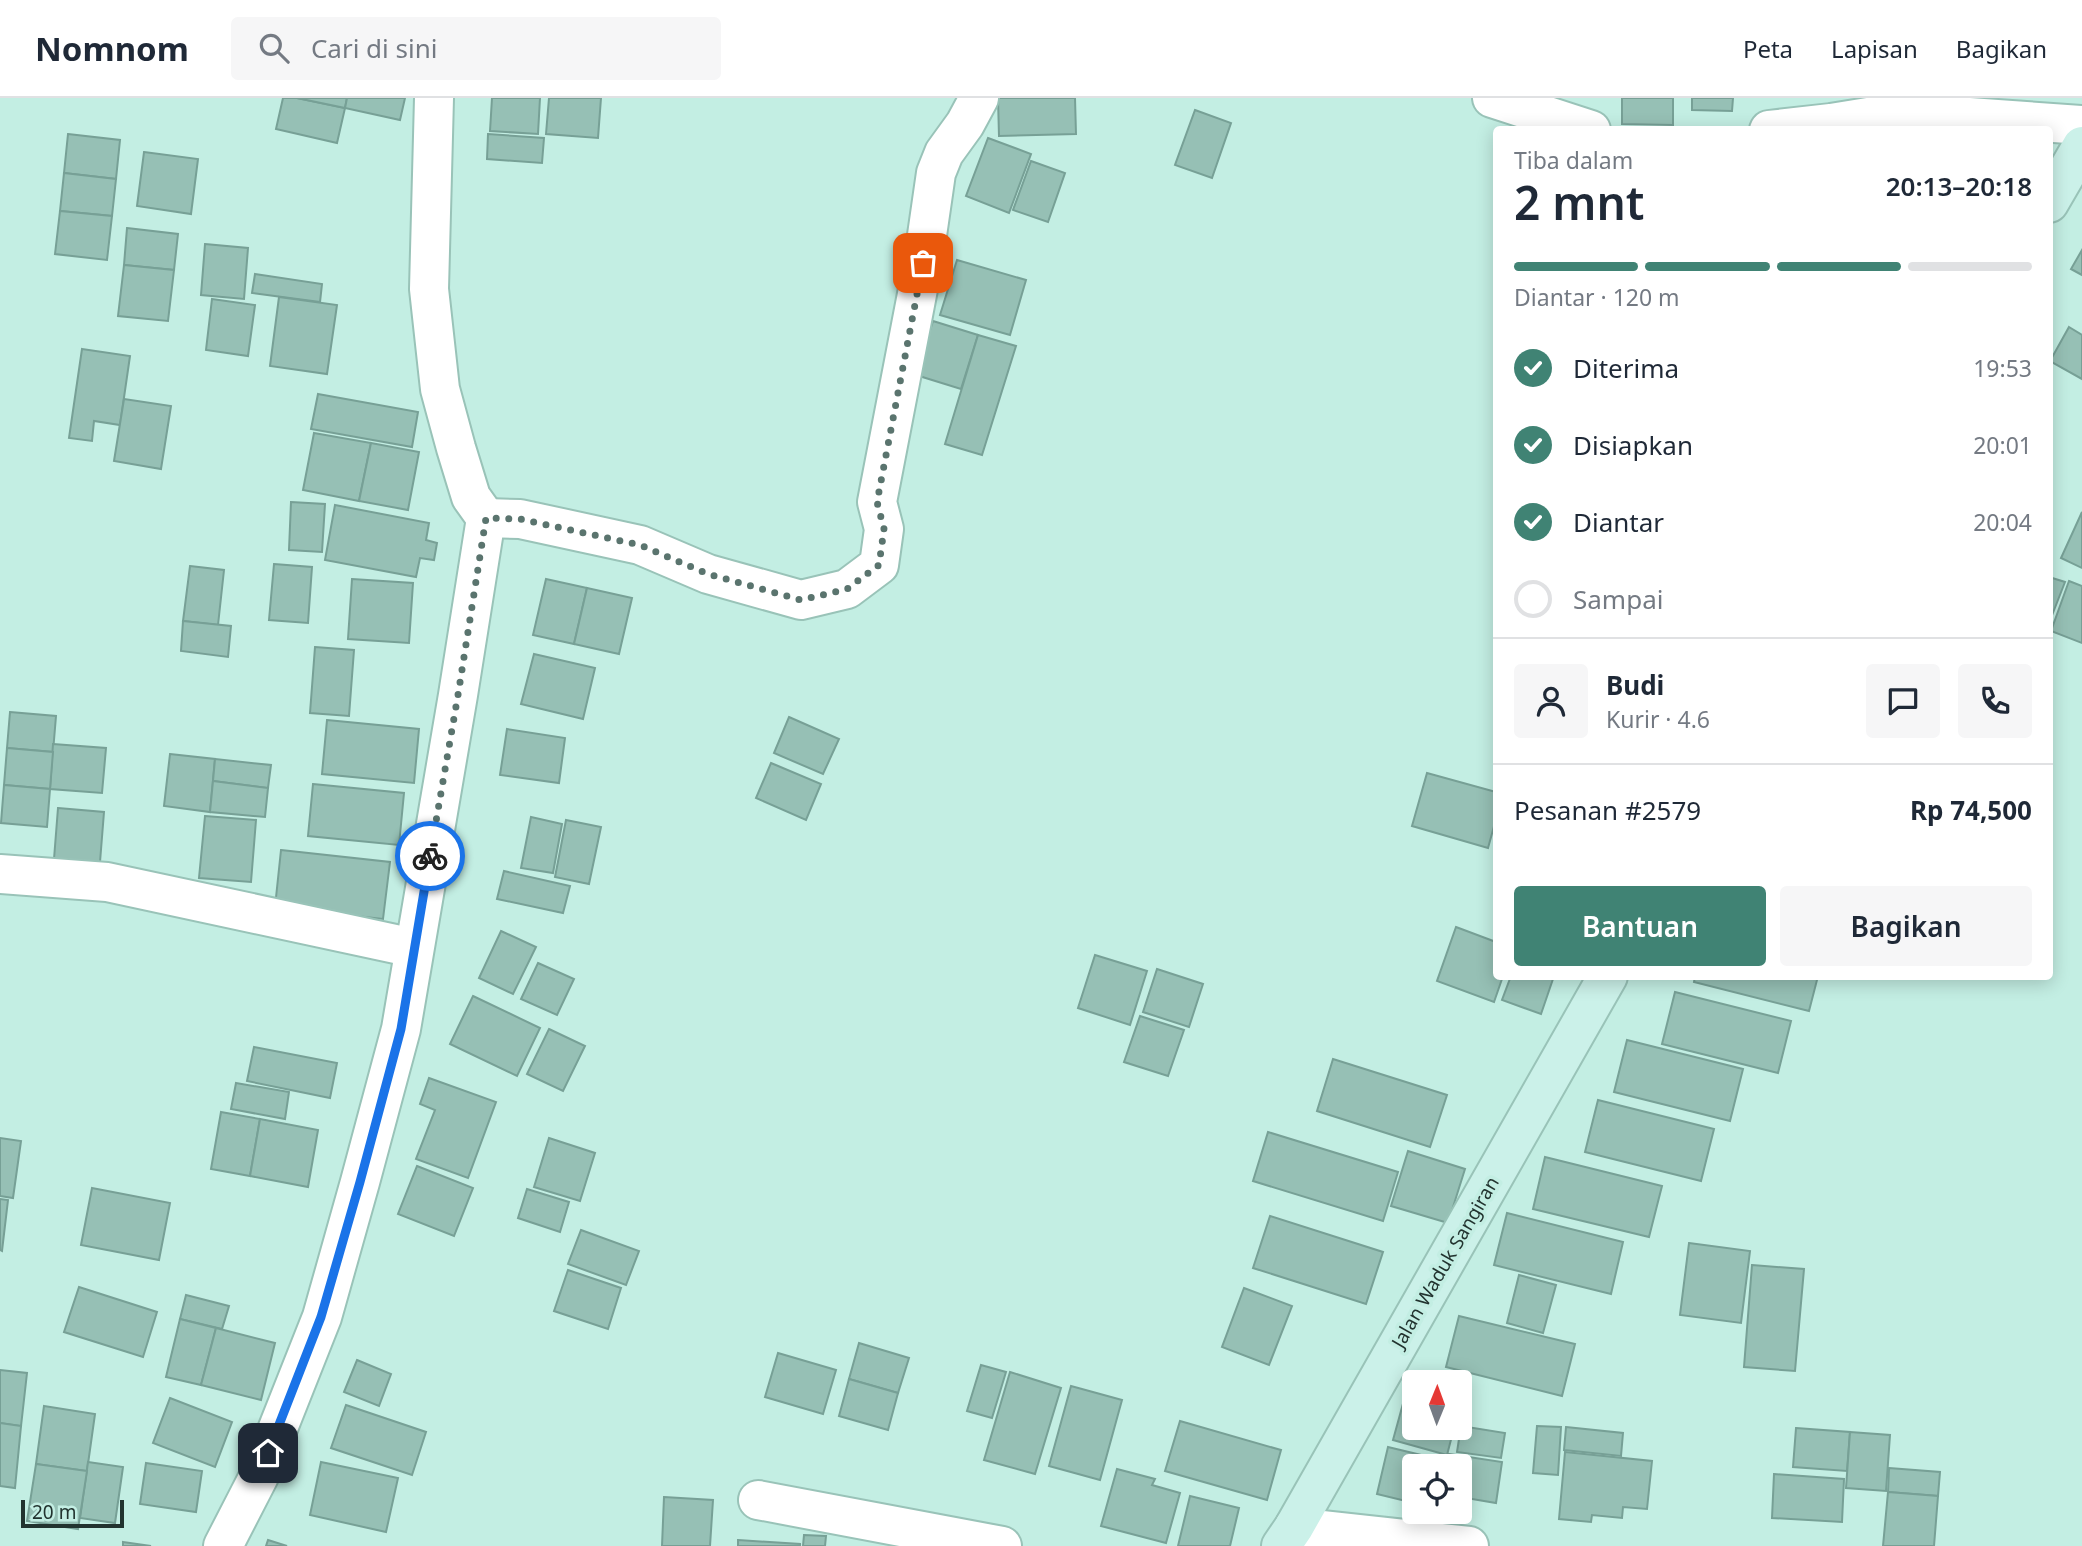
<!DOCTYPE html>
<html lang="id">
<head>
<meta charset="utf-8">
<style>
	body { margin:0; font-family:"Noto Sans",sans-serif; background:#f6f6f7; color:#1f2937; height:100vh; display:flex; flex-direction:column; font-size:26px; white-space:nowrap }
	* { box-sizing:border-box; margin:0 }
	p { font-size:23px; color:#747a83 }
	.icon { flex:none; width:38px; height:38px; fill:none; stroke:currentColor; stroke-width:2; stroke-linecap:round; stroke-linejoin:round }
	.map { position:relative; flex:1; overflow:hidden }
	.sheet { position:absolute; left:1493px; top:28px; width:560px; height:854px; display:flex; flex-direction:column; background:#fff; border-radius:7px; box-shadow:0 4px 18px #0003 }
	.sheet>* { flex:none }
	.needle { width:46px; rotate:1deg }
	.controls { position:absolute; left:1402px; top:1272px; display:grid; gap:14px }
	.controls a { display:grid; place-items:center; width:70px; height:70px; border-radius:7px; background:#fff; box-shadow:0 4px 18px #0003; font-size:35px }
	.scale { position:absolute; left:21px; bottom:18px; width:103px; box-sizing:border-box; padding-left:7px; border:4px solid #22332f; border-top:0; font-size:19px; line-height:24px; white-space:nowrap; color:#22332f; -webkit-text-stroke:5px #c3eee3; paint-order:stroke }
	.pin { position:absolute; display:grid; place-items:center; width:60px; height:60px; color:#fff; margin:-30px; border-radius:14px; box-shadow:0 4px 10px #0006 }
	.courier { position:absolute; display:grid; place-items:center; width:70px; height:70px; margin:-35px; border:5px solid #1a73e8; border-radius:50%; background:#fff; color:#222; box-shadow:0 2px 9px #0007 }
	.head em { font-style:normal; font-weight:600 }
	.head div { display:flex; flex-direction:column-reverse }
	.head { display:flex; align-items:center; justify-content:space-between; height:119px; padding:0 21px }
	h1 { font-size:46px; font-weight:600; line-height:52px }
	.bar { display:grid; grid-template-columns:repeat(4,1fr); gap:10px 7px; align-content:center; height:84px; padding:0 21px }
	.bar i { height:9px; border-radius:5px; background:#e0e1e3 }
	.bar .current { background:#408374 }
	.bar p { grid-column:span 4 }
	.line { display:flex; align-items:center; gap:18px; padding:0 21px; border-top:2px solid #e0e1e3 }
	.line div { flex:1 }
	.round { display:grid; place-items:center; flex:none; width:74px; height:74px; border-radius:7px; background:#f6f6f7 }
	ol { padding:0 21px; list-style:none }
	li { display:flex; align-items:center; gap:21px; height:77px }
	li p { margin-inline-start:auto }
	li .icon { padding:7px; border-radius:50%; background:#408374; color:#fff; stroke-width:4 }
	li:last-child { color:#747a83 }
	li i { width:38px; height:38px; border:4px solid #e0e1e3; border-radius:50% }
	.cta { display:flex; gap:14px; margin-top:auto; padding:14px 21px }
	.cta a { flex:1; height:80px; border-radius:7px; background:#408374; color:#fff; font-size:28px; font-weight:600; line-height:80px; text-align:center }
	.cta a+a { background:#f6f6f7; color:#1f2937 }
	header { display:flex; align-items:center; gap:42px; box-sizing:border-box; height:98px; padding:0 35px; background:#fff; border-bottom:2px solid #e0e1e3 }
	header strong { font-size:33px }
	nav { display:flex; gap:38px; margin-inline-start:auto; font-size:24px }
	.search { width:490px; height:63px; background:#f6f6f7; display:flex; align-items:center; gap:18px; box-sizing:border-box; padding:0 24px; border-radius:7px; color:#747a83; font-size:26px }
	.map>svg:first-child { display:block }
	.building { fill:#96c0b5; stroke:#77a096; stroke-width:2 }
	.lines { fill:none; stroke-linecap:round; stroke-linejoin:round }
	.street-casing { stroke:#99c3b8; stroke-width:42 }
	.secondary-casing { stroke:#99c3b8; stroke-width:42 }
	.street { stroke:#fff; stroke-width:38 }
	.secondary { stroke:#cbf1e9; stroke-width:38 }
	.done { stroke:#5a746e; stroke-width:7; stroke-dasharray:0 12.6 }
	.route { stroke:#1a73e8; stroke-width:9 }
	.labels { text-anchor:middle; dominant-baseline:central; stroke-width:7; stroke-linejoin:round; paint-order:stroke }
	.street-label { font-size:19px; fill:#22332f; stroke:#c3eee3 }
</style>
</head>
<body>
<header>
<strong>Nomnom</strong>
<div class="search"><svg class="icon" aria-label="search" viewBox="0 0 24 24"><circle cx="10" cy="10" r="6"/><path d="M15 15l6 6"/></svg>Cari di sini</div>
<nav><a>Peta</a><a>Lapisan</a><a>Bagikan</a></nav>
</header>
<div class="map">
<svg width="2082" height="1448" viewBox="0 0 2082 1448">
	<rect width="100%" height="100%" fill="#c3eee3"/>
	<g class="building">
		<path d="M283,0H297L345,10L337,45L276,31Z"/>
		<path d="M297,0H347L345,10Z"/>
		<path d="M347,0H405L400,22L345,10Z"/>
		<path d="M492,0H540L538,36L490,33Z"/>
		<path d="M549,0H601L598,40L546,36Z"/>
		<path d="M998,0H1075L1076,36L999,38Z"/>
		<path d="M1622,0H1673V27L1622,26Z"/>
		<path d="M1692,0H1733L1732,13L1692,12Z"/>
		<path d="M1195,12L1231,25L1212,80L1175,67Z"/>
		<path d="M68,36L120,42L116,81L64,75Z"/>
		<path d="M488,36L544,40L542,65L487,61Z"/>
		<path d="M988,40L1031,56L1009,115L966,98Z"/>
		<path d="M144,54L198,61L191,116L137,108Z"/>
		<path d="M1031,63L1065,75L1048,124L1013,112Z"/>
		<path d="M64,75L116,81L112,118L60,113Z"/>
		<path d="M60,113L112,118L107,162L55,156Z"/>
		<path d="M127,130L178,136L174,172L124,167Z"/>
		<path d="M205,146L248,150L244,201L201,197Z"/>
		<path d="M2082,152V177L2071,171Z"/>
		<path d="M957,162L1026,182L1010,237L940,217Z"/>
		<path d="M124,167L174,172L168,223L118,218Z"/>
		<path d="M255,176L322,186L320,204L252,195Z"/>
		<path d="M279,199L337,207L327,276L270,268Z"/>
		<path d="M212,201L255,207L248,258L206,252Z"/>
		<path d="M933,223L978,237L961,291L916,277Z"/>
		<path d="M2069,229L2082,237V281L2050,263Z"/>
		<path d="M978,237L1016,248L982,357L945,346Z"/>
		<path d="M82,251L130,258L120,327L94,323L92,343L69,340Z"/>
		<path d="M318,296L418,314L412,349L311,331Z"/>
		<path d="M124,301L171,308L161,371L114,363Z"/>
		<path d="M314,335L371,345L359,403L303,392Z"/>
		<path d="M371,345L419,354L408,412L359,403Z"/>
		<path d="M291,404L325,406L322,454L289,452Z"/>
		<path d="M335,407L429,425L426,442L437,445L434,462L420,460L416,479L325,462Z"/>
		<path d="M2082,414V470L2061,460Z"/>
		<path d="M274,466L312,469L308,525L269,522Z"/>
		<path d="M190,468L224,472L218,527L183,523Z"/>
		<path d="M2049,479L2065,484L2049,525Z"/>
		<path d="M352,481L413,485L409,545L348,541Z"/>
		<path d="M546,481L587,490L574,546L533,537Z"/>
		<path d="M2069,483L2082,488V545L2051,533Z"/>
		<path d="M587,490L632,500L619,556L574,546Z"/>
		<path d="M183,523L231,528L228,559L181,553Z"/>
		<path d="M315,549L354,552L349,618L310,615Z"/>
		<path d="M534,556L595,570L583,621L521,606Z"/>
		<path d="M10,614L56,618L53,654L7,650Z"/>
		<path d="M789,619L839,641L823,676L774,655Z"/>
		<path d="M327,622L419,631L414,685L322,676Z"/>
		<path d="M507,631L565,640L559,685L500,677Z"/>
		<path d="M53,646L106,650L102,695L50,691Z"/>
		<path d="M7,650L53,654L50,691L4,687Z"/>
		<path d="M170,656L215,661L210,714L164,708Z"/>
		<path d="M215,661L271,667L268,690L213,683Z"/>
		<path d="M771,665L821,686L806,722L756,700Z"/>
		<path d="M1427,675L1496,694V721L1488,750L1412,728Z"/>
		<path d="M213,683L268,690L265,719L210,714Z"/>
		<path d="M313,686L404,695L399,747L308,738Z"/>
		<path d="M4,687L50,691L47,729L1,725Z"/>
		<path d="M58,710L104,714L100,764L54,761Z"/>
		<path d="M205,718L256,722L251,784L199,780Z"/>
		<path d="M531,719L562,726L553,775L521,770Z"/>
		<path d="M566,722L601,729L589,786L555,779Z"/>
		<path d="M281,752L390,764L383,821L275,809Z"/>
		<path d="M504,773L570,788L563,815L497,801Z"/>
		<path d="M1456,829L1496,844V878H1503L1494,904L1437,883Z"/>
		<path d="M501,833L536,849L513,896L479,880Z"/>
		<path d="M1095,857L1147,873L1130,927L1078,910Z"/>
		<path d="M538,865L574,881L557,917L521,901Z"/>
		<path d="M1157,871L1203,886L1189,929L1143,914Z"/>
		<path d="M1511,878H1554L1541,916L1502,902Z"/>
		<path d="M1695,878H1818L1809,913L1694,884Z"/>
		<path d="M1675,894L1791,923L1778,975L1662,946Z"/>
		<path d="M473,898L540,930L517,978L450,946Z"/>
		<path d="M1140,918L1184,932L1168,978L1124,964Z"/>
		<path d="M549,931L585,948L563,993L527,976Z"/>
		<path d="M1627,942L1743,971L1730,1023L1614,994Z"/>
		<path d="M254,949L337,965L330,1000L247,983Z"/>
		<path d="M1333,961L1447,997L1430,1049L1317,1013Z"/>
		<path d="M429,980L496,1004L468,1080L416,1061L435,1012L420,1006Z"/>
		<path d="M236,985L289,994L285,1021L231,1011Z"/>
		<path d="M1598,1002L1714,1031L1701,1083L1585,1054Z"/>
		<path d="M221,1014L260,1021L250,1078L211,1071Z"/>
		<path d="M260,1021L318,1032L308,1089L250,1078Z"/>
		<path d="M1268,1034L1398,1074L1383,1123L1253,1083Z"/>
		<path d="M0,1040L21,1043L13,1100L0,1098Z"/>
		<path d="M549,1040L595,1055L580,1103L534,1089Z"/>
		<path d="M1408,1053L1465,1071L1448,1125L1391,1108Z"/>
		<path d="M1545,1059L1662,1088L1649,1139L1533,1111Z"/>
		<path d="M417,1068L473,1090L454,1138L398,1116Z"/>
		<path d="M92,1090L170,1105L159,1162L81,1147Z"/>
		<path d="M527,1091L569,1104L560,1134L518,1120Z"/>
		<path d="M0,1101L8,1102L2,1153L0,1152Z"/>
		<path d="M1507,1115L1623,1144L1611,1196L1494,1167Z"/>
		<path d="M1270,1118L1383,1154L1366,1206L1253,1170Z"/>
		<path d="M581,1132L639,1153L626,1187L568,1166Z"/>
		<path d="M1689,1145L1750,1153L1741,1225L1680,1217Z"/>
		<path d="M1752,1167L1804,1171L1795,1273L1744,1269Z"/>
		<path d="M568,1172L621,1190L608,1231L554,1213Z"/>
		<path d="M1519,1177L1556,1187L1543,1235L1507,1225Z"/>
		<path d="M79,1189L157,1214L143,1259L64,1234Z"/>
		<path d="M1244,1190L1292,1208L1269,1267L1222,1249Z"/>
		<path d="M186,1197L229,1208L222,1231L180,1221Z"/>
		<path d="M1459,1218L1575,1246L1562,1298L1446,1269Z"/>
		<path d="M180,1221L216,1230L201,1287L166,1279Z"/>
		<path d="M216,1230L275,1245L261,1302L201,1287Z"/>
		<path d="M859,1245L909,1260L898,1295L849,1281Z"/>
		<path d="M778,1255L836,1272L823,1316L765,1299Z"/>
		<path d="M357,1262L391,1276L379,1308L344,1294Z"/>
		<path d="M981,1267L1006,1274L992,1320L967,1313Z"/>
		<path d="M0,1272L27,1275L21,1328L0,1325Z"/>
		<path d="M1010,1274L1061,1290L1035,1376L984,1362Z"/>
		<path d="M849,1281L898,1295L888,1332L839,1318Z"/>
		<path d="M1071,1288L1122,1302L1100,1382L1049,1368Z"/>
		<path d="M170,1300L232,1324L215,1369L153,1345Z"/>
		<path d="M1404,1302L1414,1305V1330H1454L1447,1357L1393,1342Z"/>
		<path d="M346,1307L426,1334L412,1377L331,1350Z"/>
		<path d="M44,1308L95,1316L87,1373L36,1366Z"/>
		<path d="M1180,1323L1281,1352L1267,1402L1165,1373Z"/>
		<path d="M0,1325L21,1328L15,1390L0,1388Z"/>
		<path d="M1461,1328L1505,1335L1501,1360L1457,1354Z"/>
		<path d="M1537,1328L1561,1329L1558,1377L1533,1375Z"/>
		<path d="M1566,1329L1623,1335L1621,1358L1564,1352Z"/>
		<path d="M1796,1330L1850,1334L1847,1373L1793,1369Z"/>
		<path d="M1850,1334L1890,1337L1886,1393L1846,1390Z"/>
		<path d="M1388,1349L1442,1362L1440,1368H1414V1405L1377,1396Z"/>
		<path d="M1565,1354L1652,1363L1647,1411L1623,1409L1622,1420L1592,1417L1591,1424L1559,1421Z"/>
		<path d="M1449,1356L1502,1364L1496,1405L1460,1399V1368H1447Z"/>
		<path d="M88,1364L123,1369L115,1425L80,1420Z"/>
		<path d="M321,1364L398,1380L386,1434L310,1417Z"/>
		<path d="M146,1365L202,1373L196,1414L140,1406Z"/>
		<path d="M36,1366L87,1373L78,1431L27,1423Z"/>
		<path d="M1889,1370L1940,1374L1938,1398L1888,1394Z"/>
		<path d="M1117,1371L1155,1381L1152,1387L1180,1395L1166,1445L1101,1428Z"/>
		<path d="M1774,1376L1844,1381L1842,1424L1772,1420Z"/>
		<path d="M1888,1394L1938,1398L1934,1448H1883Z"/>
		<path d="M1190,1398L1239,1410L1230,1448H1178Z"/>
		<path d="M664,1399L713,1402L710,1448H662Z"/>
		<path d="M804,1437L826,1438L825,1448H803Z"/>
		<path d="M268,1442L287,1448H266Z"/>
		<path d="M738,1442L800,1446V1448H738Z"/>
		<path d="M123,1444L151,1448H123Z"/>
	</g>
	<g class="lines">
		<g class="street-casing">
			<g id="street">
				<path d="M1492,0L1591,32"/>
				<path d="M1769,32L1831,25L1899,14L2082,27"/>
				<path d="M486,420L520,421L640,447L708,476L801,502L847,491L879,467L884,431L877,404L923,165L936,75L944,55L965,26L979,0"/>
				<path d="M0,776L107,784L414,850"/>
				<path d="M758,1402L1002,1448"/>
				<path d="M1294,1429L1469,1448"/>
				<path d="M223,1448L259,1378L322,1219L360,1084L401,931L458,597L486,420L471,399L456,350L440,291L429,191L434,0"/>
			</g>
		</g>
		<g class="secondary-casing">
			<g id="secondary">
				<path d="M2049,105L2082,48"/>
				<path d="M1281,1448L1294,1429L1608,878"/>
			</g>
		</g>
		<use href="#street" class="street"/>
		<use href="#secondary" class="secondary"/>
	</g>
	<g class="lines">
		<path class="done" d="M430,758L458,597L486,420L520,421L640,447L708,476L801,502L847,491L879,467L884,431L877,404L923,165"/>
		<path class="route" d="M268,1355L321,1219L360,1084L401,931L430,758"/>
	</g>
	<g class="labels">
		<g class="street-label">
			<text transform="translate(1445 1164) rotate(-60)">Jalan Waduk Sangiran</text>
		</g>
	</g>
</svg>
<div class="controls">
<a><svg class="needle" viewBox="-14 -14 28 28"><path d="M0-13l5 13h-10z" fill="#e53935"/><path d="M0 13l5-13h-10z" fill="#747a83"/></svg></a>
<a><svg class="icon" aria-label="locate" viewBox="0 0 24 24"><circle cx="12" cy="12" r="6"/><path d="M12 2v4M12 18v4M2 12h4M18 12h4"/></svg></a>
</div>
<div class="scale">20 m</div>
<div class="pin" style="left:923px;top:165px;background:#ea580c"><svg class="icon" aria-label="bag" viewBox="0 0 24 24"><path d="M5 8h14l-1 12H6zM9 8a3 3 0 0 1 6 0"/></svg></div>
<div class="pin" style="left:268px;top:1355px;background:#1f2937"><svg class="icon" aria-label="home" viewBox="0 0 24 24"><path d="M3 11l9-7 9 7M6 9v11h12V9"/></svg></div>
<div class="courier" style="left:430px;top:758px"><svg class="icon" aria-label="bike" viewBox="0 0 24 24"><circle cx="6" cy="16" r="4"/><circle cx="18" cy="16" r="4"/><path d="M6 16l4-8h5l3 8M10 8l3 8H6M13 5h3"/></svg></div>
<section class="sheet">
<div class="head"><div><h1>2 mnt</h1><p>Tiba dalam</p></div><em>20:13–20:18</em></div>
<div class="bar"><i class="current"></i><i class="current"></i><i class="current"></i><i></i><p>Diantar · 120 m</p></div>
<ol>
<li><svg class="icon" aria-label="check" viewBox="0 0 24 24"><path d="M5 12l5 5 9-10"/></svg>Diterima<p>19:53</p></li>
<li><svg class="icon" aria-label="check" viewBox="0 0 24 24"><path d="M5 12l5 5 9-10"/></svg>Disiapkan<p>20:01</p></li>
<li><svg class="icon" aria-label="check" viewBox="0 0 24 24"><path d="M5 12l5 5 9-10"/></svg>Diantar<p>20:04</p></li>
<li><i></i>Sampai</li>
</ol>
<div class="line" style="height:126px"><a class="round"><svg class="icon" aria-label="person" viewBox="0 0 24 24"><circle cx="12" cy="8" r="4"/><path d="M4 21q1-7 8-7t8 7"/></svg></a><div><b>Budi</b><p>Kurir · 4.6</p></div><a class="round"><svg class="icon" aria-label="chat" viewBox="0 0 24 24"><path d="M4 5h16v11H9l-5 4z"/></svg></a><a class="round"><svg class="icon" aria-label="phone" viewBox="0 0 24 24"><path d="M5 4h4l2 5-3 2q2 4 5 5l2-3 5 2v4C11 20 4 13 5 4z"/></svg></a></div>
<div class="line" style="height:91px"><div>Pesanan #2579</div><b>Rp 74,500</b></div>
<div class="cta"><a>Bantuan</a><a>Bagikan</a></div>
</section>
</div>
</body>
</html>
